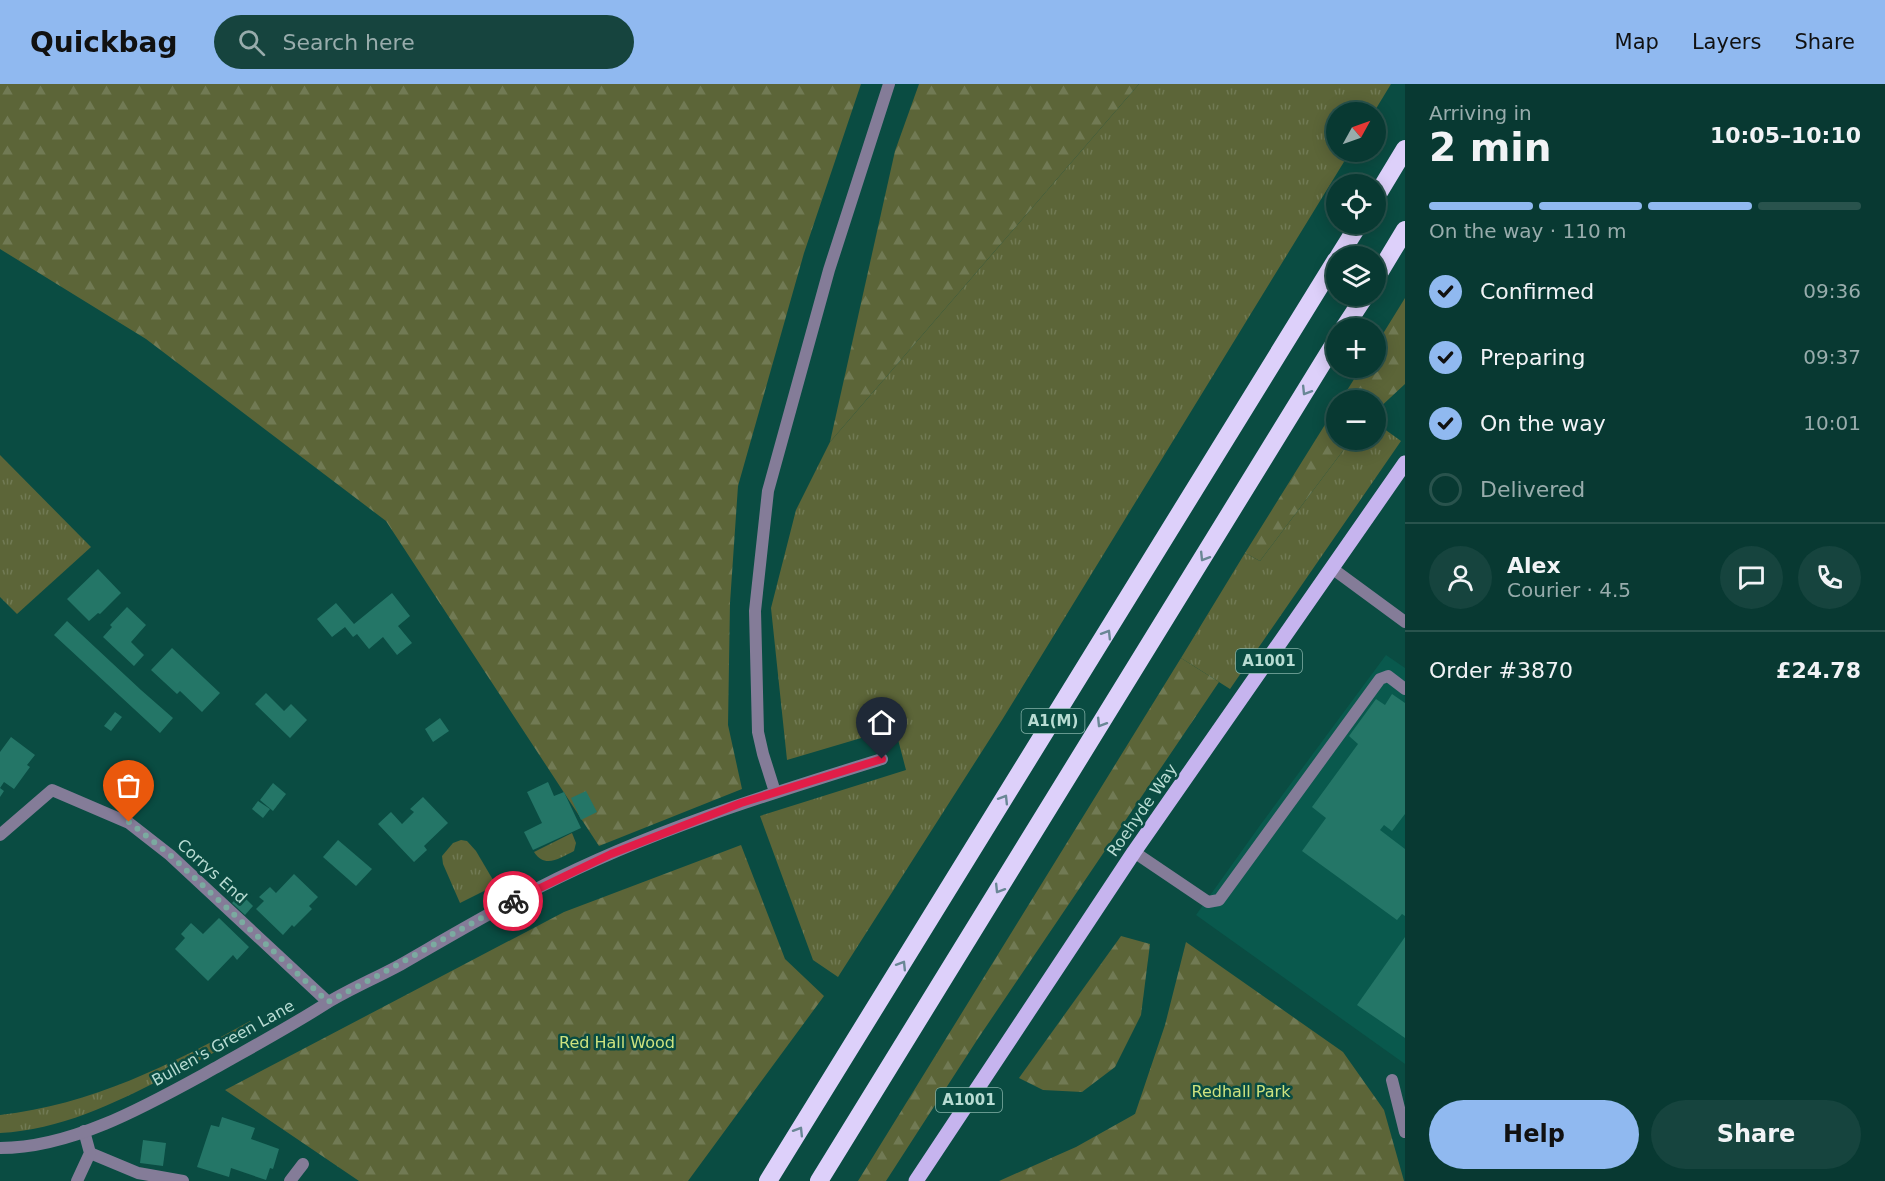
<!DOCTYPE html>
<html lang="en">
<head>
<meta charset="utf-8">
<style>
	body { margin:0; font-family:"DejaVu Sans",sans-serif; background:#16443e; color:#f1f3f6; height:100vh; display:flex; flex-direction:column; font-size:22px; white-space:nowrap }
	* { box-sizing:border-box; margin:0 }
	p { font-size:20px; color:#98acac }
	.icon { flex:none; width:33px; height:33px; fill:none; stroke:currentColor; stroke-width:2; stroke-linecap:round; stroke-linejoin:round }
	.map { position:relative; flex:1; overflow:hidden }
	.sheet { display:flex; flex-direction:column; background:#083932; width:480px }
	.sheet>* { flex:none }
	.needle { width:39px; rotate:50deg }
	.controls { position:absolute; left:1326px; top:18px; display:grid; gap:12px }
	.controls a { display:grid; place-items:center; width:60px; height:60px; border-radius:50%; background:#083932; box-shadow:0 3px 15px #0003,0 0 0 2px #29534d; font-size:30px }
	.pin { position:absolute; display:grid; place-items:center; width:51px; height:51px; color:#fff; margin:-62px -26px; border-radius:50% 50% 50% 0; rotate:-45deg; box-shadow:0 0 6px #0007 }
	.pin .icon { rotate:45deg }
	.courier { position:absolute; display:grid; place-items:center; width:60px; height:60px; margin:-30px; border:4px solid #e11d48; border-radius:50%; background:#fff; color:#222; box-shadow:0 2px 8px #0007 }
	.headline em { font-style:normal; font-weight:800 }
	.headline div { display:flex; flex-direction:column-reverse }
	.headline { display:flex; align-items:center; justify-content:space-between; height:102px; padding:0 24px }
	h1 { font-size:39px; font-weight:800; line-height:45px }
	.bar { display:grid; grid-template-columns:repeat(4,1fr); gap:9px 6px; align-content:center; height:72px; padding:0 24px }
	.bar i { height:8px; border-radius:4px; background:#29534d }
	.bar .active { background:#90b9f0 }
	.bar p { grid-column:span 4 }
	.line { display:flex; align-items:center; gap:15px; padding:0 24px; border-top:2px solid #29534d }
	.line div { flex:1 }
	.round { display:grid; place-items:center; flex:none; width:63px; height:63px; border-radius:32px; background:#16443e }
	ol { padding:0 24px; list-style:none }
	li { display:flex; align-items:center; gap:18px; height:66px }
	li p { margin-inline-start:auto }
	li .icon { padding:6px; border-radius:50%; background:#90b9f0; color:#111; stroke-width:4 }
	li:last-child { color:#98acac }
	li i { width:33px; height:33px; border:3px solid #29534d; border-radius:50% }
	.button { display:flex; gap:12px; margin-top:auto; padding:12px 24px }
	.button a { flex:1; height:69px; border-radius:36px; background:#90b9f0; color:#111; font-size:24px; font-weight:800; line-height:69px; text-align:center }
	.button a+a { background:#16443e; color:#f1f3f6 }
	header { display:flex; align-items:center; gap:36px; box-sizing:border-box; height:84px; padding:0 30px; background:#90b9f0; color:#111 }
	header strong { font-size:28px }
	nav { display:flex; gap:33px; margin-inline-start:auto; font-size:21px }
	.search { width:420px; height:54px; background:#16443e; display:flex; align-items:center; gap:15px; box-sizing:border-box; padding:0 21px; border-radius:33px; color:#98acac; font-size:22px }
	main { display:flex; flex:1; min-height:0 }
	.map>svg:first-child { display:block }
	.built { fill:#09594d }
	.grass { fill:url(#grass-tufts) }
	.forest { fill:url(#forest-firs) }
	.building { fill:#247667 }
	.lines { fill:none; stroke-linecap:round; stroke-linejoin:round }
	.service { stroke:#847c98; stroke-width:12 }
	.minor { stroke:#847c98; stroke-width:12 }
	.primary { stroke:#c6b4ee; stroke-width:15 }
	.motorway { stroke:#ddd0fa; stroke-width:18 }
	.oneway { stroke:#698795 }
	.done { stroke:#7baaa0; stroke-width:6; stroke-dasharray:0 10.8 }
	.route { stroke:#e11d48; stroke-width:8 }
	.labels { text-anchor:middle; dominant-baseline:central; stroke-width:5; stroke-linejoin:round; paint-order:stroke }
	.shield { fill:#0a4c42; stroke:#84b1a8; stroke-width:1.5 }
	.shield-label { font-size:15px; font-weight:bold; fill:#b8dcd3 }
	.street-label { font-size:16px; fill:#b8dcd3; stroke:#0a4c42 }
	.park-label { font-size:16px; fill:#cde27f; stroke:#0a4c42 }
</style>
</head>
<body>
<header>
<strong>Quickbag</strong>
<div class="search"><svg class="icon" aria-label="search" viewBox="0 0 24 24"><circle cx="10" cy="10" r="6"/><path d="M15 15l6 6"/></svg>Search here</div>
<nav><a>Map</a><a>Layers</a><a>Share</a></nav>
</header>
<main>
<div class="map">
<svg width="1405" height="1097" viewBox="0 0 1405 1097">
	<defs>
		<pattern id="grass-tufts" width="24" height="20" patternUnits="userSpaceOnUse" patternTransform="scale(1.5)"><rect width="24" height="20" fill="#5c6538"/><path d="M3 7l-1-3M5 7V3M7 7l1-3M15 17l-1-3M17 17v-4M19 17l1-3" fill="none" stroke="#717a54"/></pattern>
		<pattern id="forest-firs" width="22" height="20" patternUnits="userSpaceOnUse" patternTransform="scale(1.5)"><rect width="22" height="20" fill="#5c6538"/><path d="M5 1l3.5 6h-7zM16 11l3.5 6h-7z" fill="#717a54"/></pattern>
	</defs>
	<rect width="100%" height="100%" fill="#0a4c42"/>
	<path class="built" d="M1386,571L1405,584V980L1196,831L1261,740Z"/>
	<g class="grass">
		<path d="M1139,0H1391L1374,28H1336V68H1350L1002,636L838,893L813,876L760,732L906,686L895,644L787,676L771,524L796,426L830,358Z"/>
		<path d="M1376,339L1401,357L1230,605L1181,574L1245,469L1260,477L1351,356H1376Z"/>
		<path d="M0,371L91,463L17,530L0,513Z"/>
		<path d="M572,749L576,759L574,767C560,774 545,785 534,768Z"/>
		<path d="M461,756L467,757L476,767L496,801L460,819L443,780L442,772L453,759Z"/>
		<path d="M250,937L255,945C226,963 196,978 166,993C113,1020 60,1046 0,1049V1031C90,1021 173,980 250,937Z"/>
	</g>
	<g class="forest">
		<path d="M0,0H861L804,169L738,402L730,519L728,641L742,705L599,762L386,437L146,255L0,165Z"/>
		<path d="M919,0H1139L830,358L895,67Z"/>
		<path d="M1405,214V300L1376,327V316H1341L1361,284H1376V261Z"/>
		<path d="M1336,323V356H1351L1260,477L1245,469Z"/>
		<path d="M1181,574L1219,598L977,956L886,1097H858Z"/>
		<path d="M741,761L785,875L824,912L688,1097H359L225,1006L564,828Z"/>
		<path d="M1121,852L1150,860L1141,931L1115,983L1082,1008L1043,1006L1019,994Z"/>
		<path d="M1186,858L1343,968L1384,1026L1404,1097H999L1076,1063L1135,1030L1165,941Z"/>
	</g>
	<g class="building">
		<path d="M98,485L121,509L100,530L98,529L89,537L67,515Z"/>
		<path d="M392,509L410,532L398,542L412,559L397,571L383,553L369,565L357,550L353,553L345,543L332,553L317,535L336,519L354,540Z"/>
		<path d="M127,523L146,541L131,558L144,571L134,582L103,553L112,543L110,541Z"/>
		<path d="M67,537L141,606L173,634L160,649L54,551Z"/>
		<path d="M172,564L220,609L202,628L180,607L177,610L151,586Z"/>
		<path d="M266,609L284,627L291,620L307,636L290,654L255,620Z"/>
		<path d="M1392,610L1405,619V730L1392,747L1384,741L1380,746L1405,765V832L1402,830L1397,836L1302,767L1326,734L1312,723L1358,660L1349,652L1376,615L1385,621Z"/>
		<path d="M115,628L122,633L111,647L104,642Z"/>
		<path d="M440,634L449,647L433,658L425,645Z"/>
		<path d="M11,653L35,671L27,681L30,683L14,705L4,698L0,704L4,707L0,713V668Z"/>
		<path d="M548,698L554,712L564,708L581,744L533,766L524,748L542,739L527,708Z"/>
		<path d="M273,699L286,710L273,727L260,716Z"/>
		<path d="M586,707L597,728L581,736L571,714Z"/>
		<path d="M423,713L448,739L424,762L427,766L414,778L378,740L391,728L402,740L414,728L410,725Z"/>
		<path d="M258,717L270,725L263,734L252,725Z"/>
		<path d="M338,756L372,785L356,802L323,773Z"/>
		<path d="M294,790L318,813L309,822L312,825L294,843L292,841L283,851L256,825L264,817L259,813L270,803L276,809Z"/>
		<path d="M241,810L253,822L245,831L232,819Z"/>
		<path d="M219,834L249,863L237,876L233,871L208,897L175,865L185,854L181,850L191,839L203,850Z"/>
		<path d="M1405,853V954L1357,921Z"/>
		<path d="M222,1033L255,1044L251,1055L279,1065L273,1085L270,1084L266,1096L231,1084L229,1093L197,1083L211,1041L219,1043Z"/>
		<path d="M143,1056L166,1059L163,1082L140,1079Z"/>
	</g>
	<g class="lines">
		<g class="service">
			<path d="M775,708L763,670L758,648L755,527L768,407L829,186L889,0"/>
			<path d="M0,751L52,706L129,739L170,771L328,918"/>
			<path d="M1134,768L1208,818L1219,816L1380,595L1388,592L1405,605"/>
			<path d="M1392,996L1405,1048"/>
			<path d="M90,1069L138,1089L183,1097"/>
			<path d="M77,1097L90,1069L84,1047"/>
			<path d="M290,1097L303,1080"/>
		</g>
		<g class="minor">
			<path d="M1333,485L1405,538"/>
			<path d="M0,1064C75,1064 153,1018 217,983C254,962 291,942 327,919C350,905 376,894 400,881C447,854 492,827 540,803C649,747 766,711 882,675"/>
		</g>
		<path class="primary" d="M916,1097L1134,768L1405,379"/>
		<g class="motorway">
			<path d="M1376,113L1405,65"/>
			<path d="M1339,172L1359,140"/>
			<path d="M1376,194L1405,146"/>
			<path d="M1344,244L1365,212"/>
			<path d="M768,1097L1336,176"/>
			<path d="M819,1097L1336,257"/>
		</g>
	</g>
	<defs><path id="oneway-chevron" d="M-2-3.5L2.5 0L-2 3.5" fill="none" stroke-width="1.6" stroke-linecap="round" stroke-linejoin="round" transform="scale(1.5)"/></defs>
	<g class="oneway">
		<use href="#oneway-chevron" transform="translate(1306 307) rotate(122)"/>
		<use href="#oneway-chevron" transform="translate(1204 473) rotate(122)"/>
		<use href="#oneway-chevron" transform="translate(1107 550) rotate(-58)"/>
		<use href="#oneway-chevron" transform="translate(1101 639) rotate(122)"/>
		<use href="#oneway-chevron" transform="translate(1004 715) rotate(-58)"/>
		<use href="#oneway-chevron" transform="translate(999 805) rotate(122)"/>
		<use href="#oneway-chevron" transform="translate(902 881) rotate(-58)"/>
		<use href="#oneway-chevron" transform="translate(799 1047) rotate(-58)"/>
	</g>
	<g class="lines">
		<path class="done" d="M129,738L170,771L328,918C390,886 451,850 513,817"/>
		<path class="route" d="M513,817L611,770L741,719L882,675"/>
	</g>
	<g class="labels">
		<g class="shield">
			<rect x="1236" y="565" width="66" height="24" rx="4.5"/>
			<rect x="1021.5" y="625" width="63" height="24" rx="4.5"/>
			<rect x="936" y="1004" width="66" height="24" rx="4.5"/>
		</g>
		<g class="shield-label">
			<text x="1269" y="577">A1001</text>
			<text x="1053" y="637">A1(M)</text>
			<text x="969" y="1016">A1001</text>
		</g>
		<g class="street-label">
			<text transform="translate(1142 726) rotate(-55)">Roehyde Way</text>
			<text transform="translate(212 787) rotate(42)">Corrys End</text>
			<text transform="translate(223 959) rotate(-29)">Bullen's Green Lane</text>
		</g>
		<g class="park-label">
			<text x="617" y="958">Red Hall Wood</text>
			<text x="1241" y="1007">Redhall Park</text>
		</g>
	</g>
</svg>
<div class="controls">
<a><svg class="needle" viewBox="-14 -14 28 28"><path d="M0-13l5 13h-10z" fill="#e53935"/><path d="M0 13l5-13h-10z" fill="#98acac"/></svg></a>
<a><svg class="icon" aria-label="locate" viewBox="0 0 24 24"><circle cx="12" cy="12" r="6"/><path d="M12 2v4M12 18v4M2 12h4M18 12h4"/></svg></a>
<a><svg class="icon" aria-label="layers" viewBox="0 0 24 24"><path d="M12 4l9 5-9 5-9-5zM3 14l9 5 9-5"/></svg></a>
<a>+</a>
<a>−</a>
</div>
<div class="pin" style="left:129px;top:738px;background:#ea580c"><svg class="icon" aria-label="bag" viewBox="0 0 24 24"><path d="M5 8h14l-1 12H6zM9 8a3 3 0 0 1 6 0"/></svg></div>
<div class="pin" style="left:882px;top:675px;background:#1f2937"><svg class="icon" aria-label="home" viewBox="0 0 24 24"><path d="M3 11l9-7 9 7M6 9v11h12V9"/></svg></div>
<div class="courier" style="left:513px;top:817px"><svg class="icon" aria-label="bike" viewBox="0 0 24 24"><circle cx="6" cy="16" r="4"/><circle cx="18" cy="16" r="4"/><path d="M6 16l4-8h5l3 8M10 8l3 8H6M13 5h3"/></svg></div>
</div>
<section class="sheet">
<div class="headline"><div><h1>2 min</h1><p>Arriving in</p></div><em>10:05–10:10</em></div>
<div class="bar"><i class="active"></i><i class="active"></i><i class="active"></i><i></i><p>On the way · 110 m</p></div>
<ol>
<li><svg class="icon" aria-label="check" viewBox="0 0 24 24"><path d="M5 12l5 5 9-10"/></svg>Confirmed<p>09:36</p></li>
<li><svg class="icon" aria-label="check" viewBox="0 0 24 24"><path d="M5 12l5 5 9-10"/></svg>Preparing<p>09:37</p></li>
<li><svg class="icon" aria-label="check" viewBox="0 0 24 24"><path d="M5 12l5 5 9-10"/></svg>On the way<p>10:01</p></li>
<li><i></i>Delivered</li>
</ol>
<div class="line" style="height:108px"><a class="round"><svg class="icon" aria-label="person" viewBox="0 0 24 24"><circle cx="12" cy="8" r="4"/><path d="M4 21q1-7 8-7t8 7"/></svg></a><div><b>Alex</b><p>Courier · 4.5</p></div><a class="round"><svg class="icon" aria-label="chat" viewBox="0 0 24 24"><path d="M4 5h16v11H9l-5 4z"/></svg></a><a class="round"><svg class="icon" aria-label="phone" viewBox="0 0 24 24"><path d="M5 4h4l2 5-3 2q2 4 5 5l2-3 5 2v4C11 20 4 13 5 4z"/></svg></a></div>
<div class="line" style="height:78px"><div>Order #3870</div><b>£24.78</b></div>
<div class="button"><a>Help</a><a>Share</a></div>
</section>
</main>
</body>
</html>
